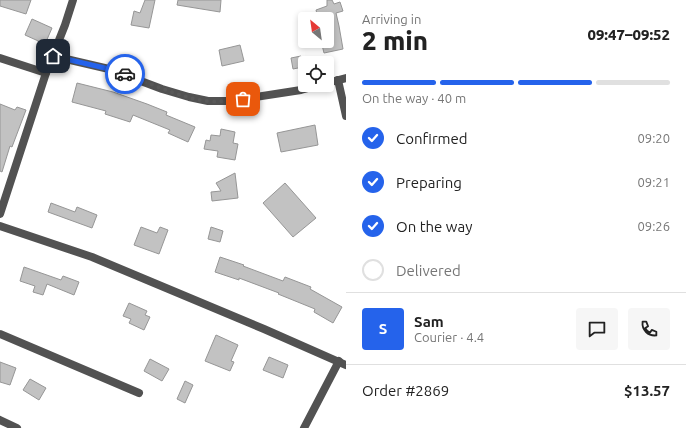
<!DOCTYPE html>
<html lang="en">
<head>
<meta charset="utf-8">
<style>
	body { margin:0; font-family:Ubuntu,sans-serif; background:#f6f6f6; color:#222; height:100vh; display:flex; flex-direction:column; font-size:15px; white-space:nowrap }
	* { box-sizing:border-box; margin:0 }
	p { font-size:13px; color:#767676 }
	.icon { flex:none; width:22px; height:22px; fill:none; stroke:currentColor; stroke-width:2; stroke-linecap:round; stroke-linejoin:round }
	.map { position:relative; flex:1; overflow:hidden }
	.drawer { display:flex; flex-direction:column; background:#fff; width:340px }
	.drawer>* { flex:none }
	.needle { width:26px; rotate:331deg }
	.tools { position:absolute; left:298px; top:12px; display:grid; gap:8px }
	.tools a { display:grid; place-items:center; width:36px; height:36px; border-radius:4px; background:#fff; box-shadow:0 2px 6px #0003; font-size:20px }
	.pin { position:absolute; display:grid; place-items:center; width:34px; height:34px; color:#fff; margin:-17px; border-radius:8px; box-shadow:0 2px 6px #0006 }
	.courier { position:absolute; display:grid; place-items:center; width:40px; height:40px; margin:-20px; border:3px solid #2563eb; border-radius:50%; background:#fff; color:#222; box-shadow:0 1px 5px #0007 }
	.summary em { font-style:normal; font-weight:800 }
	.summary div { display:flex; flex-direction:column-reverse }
	.summary { display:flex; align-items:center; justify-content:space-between; height:68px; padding:0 16px }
	h1 { font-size:26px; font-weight:800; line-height:30px }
	.bar { display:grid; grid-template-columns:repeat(4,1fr); gap:6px 4px; align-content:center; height:48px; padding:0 16px }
	.bar i { height:5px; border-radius:3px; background:#e0e0e0 }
	.bar .selected { background:#2563eb }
	.bar p { grid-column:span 4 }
	.line { display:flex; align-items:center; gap:10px; padding:0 16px; border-top:1px solid #e0e0e0 }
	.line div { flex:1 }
	.round { display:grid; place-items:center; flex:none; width:42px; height:42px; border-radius:4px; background:#f6f6f6 }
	ol { padding:0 16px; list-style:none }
	li { display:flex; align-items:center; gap:12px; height:44px }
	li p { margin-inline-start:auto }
	li .icon { padding:4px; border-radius:50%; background:#2563eb; color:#fff; stroke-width:4 }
	li:last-child { color:#767676 }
	li i { width:22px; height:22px; border:2px solid #e0e0e0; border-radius:50% }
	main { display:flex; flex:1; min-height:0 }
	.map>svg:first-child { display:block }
	.building { fill:#c2c2c2; stroke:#969696 }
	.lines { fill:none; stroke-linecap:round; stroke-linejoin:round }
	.minor { stroke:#525252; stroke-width:8 }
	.done { stroke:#595959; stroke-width:4; stroke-dasharray:0 7.2 }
	.route { stroke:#2563eb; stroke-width:5 }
</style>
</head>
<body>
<main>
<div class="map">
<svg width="346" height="428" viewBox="0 0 346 428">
	<rect width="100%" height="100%" fill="#fff"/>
	<g class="building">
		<path d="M0,0H31L26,14L0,6Z"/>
		<path d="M145,0H155L149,28L131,25L134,11L140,13Z"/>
		<path d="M178,0H221L220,12L177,5Z"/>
		<path d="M327,0H332L334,4L340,2L343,11L336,13L339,26L343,49L324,53L321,41H327V16L318,18L316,10L327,6Z"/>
		<path d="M32,19L52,28L45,44L25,35Z"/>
		<path d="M240,45L244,61L222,66L219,50Z"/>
		<path d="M301,56L303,67L293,69L291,58Z"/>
		<path d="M77,83L113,92L147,104L167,112L166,115L195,127L188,142L168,133L170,130L133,115L130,122L105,114L106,111L72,102Z"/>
		<path d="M0,104L15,110L17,107L26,110L12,147L10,146L2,172L0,171Z"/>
		<path d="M315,125L318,145L281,152L277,133Z"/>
		<path d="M221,129L235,132L233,143L238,144L235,160L217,157L218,151L204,149L206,140L210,141L211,135L220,136Z"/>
		<path d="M235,173L238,198L212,201L211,192L221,191L216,183Z"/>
		<path d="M285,183L316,218L293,237L263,203Z"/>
		<path d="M51,203L75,212L77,207L97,215L92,228L48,212Z"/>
		<path d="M141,227L157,233L160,227L168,230L159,254L134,245Z"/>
		<path d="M211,227L223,231L220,242L208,239Z"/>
		<path d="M220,257L244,265L243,266L283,281L285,277L311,287L310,289L342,307L333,323L314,312L315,309L278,294L279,293L239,278V280L215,272Z"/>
		<path d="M24,267L61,280L63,276L79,282L74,295L47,284L43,295L33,292L35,286L20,281Z"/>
		<path d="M129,303L147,311L145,315L150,317L144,330L129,323L131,319L123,316Z"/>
		<path d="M216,335L238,345L231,361L234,362L230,371L205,361Z"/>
		<path d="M269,357L288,365L283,378L263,370Z"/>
		<path d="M150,359L169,369L162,381L144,371Z"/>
		<path d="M0,362L16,368L10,385L0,382Z"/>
		<path d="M30,379L46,388L39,400L23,390Z"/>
		<path d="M185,381L193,385L185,403L177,399Z"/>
	</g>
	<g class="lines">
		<g class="minor">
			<path d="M53,56L109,69L162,89L189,97L208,101H230L301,90L319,85"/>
			<path d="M0,58L46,73"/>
			<path d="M338,80L346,116"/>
			<path d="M327,83L346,78"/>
			<path d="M0,214L46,73L65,25L73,0"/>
			<path d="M0,226L92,257L264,329L346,365"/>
			<path d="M0,334L139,393"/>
			<path d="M0,420L17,428"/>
			<path d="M304,428L339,361"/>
		</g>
	</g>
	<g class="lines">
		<path class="done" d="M125,74C152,84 178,97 206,101C219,102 231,101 243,99"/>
		<path class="route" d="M53,56L109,69L125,74"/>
	</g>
</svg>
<div class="tools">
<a><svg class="needle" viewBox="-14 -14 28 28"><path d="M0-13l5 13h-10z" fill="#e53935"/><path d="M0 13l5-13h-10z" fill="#767676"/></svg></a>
<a><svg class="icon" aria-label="locate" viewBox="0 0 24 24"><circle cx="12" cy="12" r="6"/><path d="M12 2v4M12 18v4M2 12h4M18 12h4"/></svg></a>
</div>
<div class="pin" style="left:243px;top:99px;background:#ea580c"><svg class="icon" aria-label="bag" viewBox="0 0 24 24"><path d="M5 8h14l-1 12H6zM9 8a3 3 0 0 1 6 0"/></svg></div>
<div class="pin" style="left:53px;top:56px;background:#1f2937"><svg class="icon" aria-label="home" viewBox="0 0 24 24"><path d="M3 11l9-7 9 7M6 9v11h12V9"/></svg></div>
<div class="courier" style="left:125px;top:74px"><svg class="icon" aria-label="car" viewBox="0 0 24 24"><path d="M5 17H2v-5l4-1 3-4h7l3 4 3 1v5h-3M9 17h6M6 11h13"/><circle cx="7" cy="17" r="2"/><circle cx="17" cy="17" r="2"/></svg></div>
</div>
<section class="drawer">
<div class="summary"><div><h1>2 min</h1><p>Arriving in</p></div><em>09:47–09:52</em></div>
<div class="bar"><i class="selected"></i><i class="selected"></i><i class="selected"></i><i></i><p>On the way · 40 m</p></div>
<ol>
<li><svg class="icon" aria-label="check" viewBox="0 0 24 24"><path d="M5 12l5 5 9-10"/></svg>Confirmed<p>09:20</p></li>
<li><svg class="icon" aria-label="check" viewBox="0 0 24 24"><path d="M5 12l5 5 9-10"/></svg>Preparing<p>09:21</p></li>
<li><svg class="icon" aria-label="check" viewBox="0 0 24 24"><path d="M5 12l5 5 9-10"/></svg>On the way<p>09:26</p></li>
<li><i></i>Delivered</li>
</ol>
<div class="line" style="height:72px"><b class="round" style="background:#2563eb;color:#fff">S</b><div><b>Sam</b><p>Courier · 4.4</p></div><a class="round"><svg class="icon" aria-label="chat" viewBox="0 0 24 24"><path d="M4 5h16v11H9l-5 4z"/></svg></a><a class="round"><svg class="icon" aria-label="phone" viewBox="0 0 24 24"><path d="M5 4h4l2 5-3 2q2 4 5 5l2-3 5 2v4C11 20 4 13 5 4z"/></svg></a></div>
<div class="line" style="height:52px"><div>Order #2869</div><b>$13.57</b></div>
</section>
</main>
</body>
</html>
